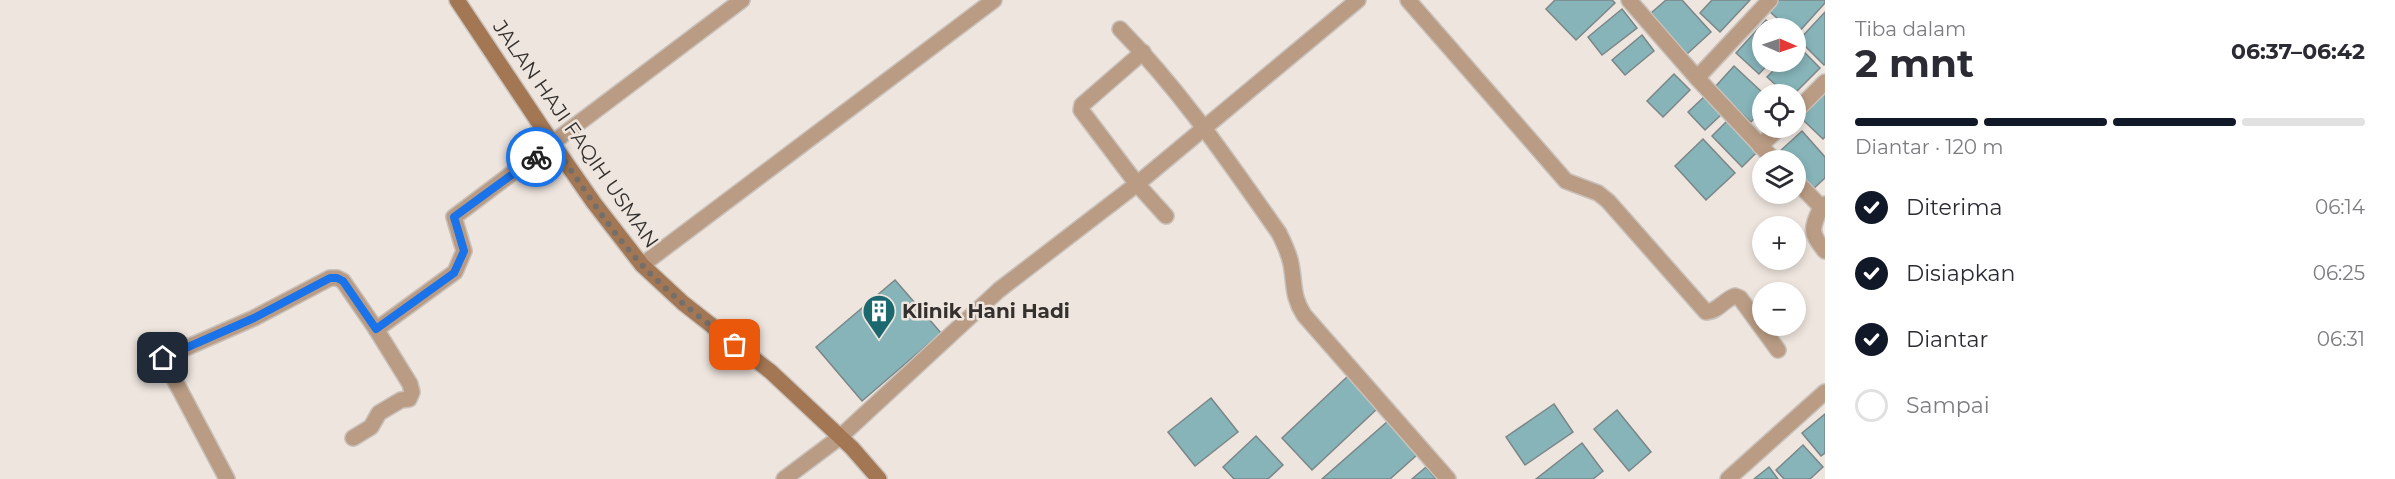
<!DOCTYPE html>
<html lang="id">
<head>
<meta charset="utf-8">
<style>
	body { margin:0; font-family:Montserrat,sans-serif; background:#f7f7f7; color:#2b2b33; height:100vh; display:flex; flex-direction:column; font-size:22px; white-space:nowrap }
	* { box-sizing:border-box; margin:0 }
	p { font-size:20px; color:#7c7c81 }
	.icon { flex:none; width:33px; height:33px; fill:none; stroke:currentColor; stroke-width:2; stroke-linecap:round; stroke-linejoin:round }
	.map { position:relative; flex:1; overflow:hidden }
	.drawer { display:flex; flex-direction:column; background:#fff; width:570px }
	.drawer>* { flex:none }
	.needle { width:39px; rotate:92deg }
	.fabs { position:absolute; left:1752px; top:18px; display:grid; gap:12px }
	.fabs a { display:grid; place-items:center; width:54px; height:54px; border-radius:50%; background:#fff; box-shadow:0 3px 9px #0003; font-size:30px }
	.pin { position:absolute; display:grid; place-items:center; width:51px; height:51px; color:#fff; margin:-26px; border-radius:12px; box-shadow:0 3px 9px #0006 }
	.courier { position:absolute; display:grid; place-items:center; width:60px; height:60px; margin:-30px; border:4px solid #1a73e8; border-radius:50%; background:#fff; color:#222; box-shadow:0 2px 8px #0007 }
	.summary em { font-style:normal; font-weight:700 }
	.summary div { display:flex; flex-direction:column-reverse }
	.summary { display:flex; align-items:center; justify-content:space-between; height:102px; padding:0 30px }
	h1 { font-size:39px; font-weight:700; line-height:45px }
	.bar { display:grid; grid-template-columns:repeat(4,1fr); gap:9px 6px; align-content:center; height:72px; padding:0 30px }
	.bar i { height:8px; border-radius:4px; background:#e1e1e2 }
	.bar .on { background:#111827 }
	.bar p { grid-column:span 4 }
	ol { padding:0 30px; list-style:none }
	li { display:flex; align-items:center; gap:18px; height:66px }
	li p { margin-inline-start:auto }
	li .icon { padding:6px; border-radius:50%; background:#111827; color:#fff; stroke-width:4 }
	li:last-child { color:#7c7c81 }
	li i { width:33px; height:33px; border:3px solid #e1e1e2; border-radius:50% }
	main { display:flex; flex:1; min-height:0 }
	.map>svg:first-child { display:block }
	.building { fill:#86b4b9; stroke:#7b8688; stroke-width:1.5 }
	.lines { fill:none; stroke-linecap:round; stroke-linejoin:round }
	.street-casing { stroke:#c9c1bb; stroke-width:18 }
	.secondary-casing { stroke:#c9c1bb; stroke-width:18 }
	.street { stroke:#ba9c84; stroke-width:15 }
	.secondary { stroke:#a37754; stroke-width:15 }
	.done { stroke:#746f6b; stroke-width:6; stroke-dasharray:0 10.8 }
	.route { stroke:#1a73e8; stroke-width:8 }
	.labels { text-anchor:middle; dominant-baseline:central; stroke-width:5; stroke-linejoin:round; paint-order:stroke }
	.street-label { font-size:20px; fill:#33302d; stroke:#eee5de }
	.poi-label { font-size:20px; font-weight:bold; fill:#33302d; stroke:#eee5de; text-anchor:start }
</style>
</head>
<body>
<main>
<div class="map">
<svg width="1825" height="479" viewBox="0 0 1825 479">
	<rect width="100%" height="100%" fill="#eee5de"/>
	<g class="building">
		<path d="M1555,0H1612L1615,3L1576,40L1546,9Z"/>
		<path d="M1666,0H1682L1711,32L1687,54L1651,13Z"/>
		<path d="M1712,0H1750L1720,32L1700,13Z"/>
		<path d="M1779,0H1825V3L1796,35V28H1788L1769,11Z"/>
		<path d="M1622,9L1637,28L1602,55L1588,37Z"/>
		<path d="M1825,12V64L1824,65L1799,40Z"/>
		<path d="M1766,20L1776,28H1762V62H1770L1759,74L1736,53Z"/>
		<path d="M1642,35L1654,51L1625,75L1612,60Z"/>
		<path d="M1797,45L1820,68L1794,94H1786L1767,77L1782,62H1796V47Z"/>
		<path d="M1734,66L1764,94L1762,110L1751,122L1715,87Z"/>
		<path d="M1674,74L1690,90L1663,117L1647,101Z"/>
		<path d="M1825,93V137L1823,139L1801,118Z"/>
		<path d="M1705,96L1722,114L1705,130L1688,112Z"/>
		<path d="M1728,120L1758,151L1742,167L1712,136Z"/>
		<path d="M1802,131L1825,157V178L1812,190L1796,172V160H1786L1779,152Z"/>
		<path d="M1703,139L1735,173L1706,200L1675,166Z"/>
		<path d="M895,280L941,333L862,401L816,347Z"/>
		<path d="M1348,376L1378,408L1312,470L1282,438Z"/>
		<path d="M1211,398L1238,432L1195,466L1168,432Z"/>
		<path d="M1554,404L1573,432L1525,465L1506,437Z"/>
		<path d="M1617,410L1651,452L1629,471L1594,429Z"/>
		<path d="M1825,414V453L1821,456L1802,433Z"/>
		<path d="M1388,421L1418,454L1390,479H1322Z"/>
		<path d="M1256,436L1283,465L1268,479H1234L1223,467Z"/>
		<path d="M1582,443L1603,471L1593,479H1536Z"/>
		<path d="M1803,445L1823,467L1810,479H1784L1776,470Z"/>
		<path d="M1426,467L1436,479H1412Z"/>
		<path d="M1769,467L1778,479H1754Z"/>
	</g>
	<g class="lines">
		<g class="street-casing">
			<g id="street">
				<path d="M1408,0L1566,181L1598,193L1608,201L1706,312C1717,312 1725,299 1735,296L1740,298L1778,350"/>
				<path d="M1629,0L1697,78L1774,160"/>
				<path d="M1120,29C1181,91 1229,162 1279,233C1284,243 1289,253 1291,264C1295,285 1292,296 1304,315L1448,479"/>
				<path d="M1143,52L1082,105L1081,110L1137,184L1166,216"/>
				<path d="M1697,78L1770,0"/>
				<path d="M1796,111L1825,82"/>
				<path d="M1760,146L1779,128"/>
				<path d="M1796,181L1821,207L1825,204"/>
				<path d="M1821,207C1812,228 1809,232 1825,251"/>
				<path d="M642,265L994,0"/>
				<path d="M353,438L371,427L379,413L401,400L409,399L412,392L410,384L376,329"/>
				<path d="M227,479L163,358L254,318L330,278H337L343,281L376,329L381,326L455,272L464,251L454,217L742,0"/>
				<path d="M784,479L840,437L999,290L1137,184L1358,0"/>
				<path d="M1728,479L1825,392"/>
			</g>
		</g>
		<g class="secondary-casing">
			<path id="secondary" d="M457,0L553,144L594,203L642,265L683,303L771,372L852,448L879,479"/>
		</g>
		<use href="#street" class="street"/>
		<use href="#secondary" class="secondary"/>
	</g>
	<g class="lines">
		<path class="done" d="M536,157L553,144C582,185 609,230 644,267C671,296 704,320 735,345"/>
		<path class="route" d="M163,358L254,318L330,278H337L343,281L376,329L454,273L464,251L454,217L536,157"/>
	</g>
	<defs>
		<g id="building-pin" transform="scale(1.725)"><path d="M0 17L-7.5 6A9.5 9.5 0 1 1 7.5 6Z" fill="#1b686f" stroke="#eee5de"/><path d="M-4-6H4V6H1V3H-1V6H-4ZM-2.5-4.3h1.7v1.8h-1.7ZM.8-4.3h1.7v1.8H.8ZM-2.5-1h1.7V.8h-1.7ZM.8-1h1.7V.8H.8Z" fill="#fff"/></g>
	</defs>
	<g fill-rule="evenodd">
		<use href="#building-pin" x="879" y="311"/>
	</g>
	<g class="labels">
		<g class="street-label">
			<text transform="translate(576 134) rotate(55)">JALAN HAJI FAQIH USMAN</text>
		</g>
		<g class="poi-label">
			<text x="902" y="311">Klinik Hani Hadi</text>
		</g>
	</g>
</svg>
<div class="fabs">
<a><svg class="needle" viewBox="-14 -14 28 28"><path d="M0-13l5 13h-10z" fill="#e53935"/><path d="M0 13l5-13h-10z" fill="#7c7c81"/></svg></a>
<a><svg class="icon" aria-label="locate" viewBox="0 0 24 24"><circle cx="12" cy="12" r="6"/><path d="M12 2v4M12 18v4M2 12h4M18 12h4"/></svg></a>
<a><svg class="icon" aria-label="layers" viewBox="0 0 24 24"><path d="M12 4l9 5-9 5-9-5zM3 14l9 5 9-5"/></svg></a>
<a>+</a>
<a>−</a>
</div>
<div class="pin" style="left:735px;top:345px;background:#ea580c"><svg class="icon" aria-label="bag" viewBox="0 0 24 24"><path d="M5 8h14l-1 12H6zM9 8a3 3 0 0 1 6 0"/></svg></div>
<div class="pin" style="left:163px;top:358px;background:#1f2937"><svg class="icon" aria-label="home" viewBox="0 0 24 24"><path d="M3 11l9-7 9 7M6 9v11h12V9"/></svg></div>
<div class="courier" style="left:536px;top:157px"><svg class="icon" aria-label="bike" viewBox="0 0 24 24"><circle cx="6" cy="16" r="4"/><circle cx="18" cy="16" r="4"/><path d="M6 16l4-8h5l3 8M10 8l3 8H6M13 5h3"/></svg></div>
</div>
<section class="drawer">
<div class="summary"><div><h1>2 mnt</h1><p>Tiba dalam</p></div><em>06:37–06:42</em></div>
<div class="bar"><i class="on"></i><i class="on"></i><i class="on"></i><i></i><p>Diantar · 120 m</p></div>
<ol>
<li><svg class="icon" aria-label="check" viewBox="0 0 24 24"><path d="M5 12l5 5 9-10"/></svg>Diterima<p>06:14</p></li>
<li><svg class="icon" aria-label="check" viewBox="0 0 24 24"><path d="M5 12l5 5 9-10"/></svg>Disiapkan<p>06:25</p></li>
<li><svg class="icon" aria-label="check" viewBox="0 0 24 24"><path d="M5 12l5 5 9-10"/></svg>Diantar<p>06:31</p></li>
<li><i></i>Sampai</li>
</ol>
</section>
</main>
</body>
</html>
